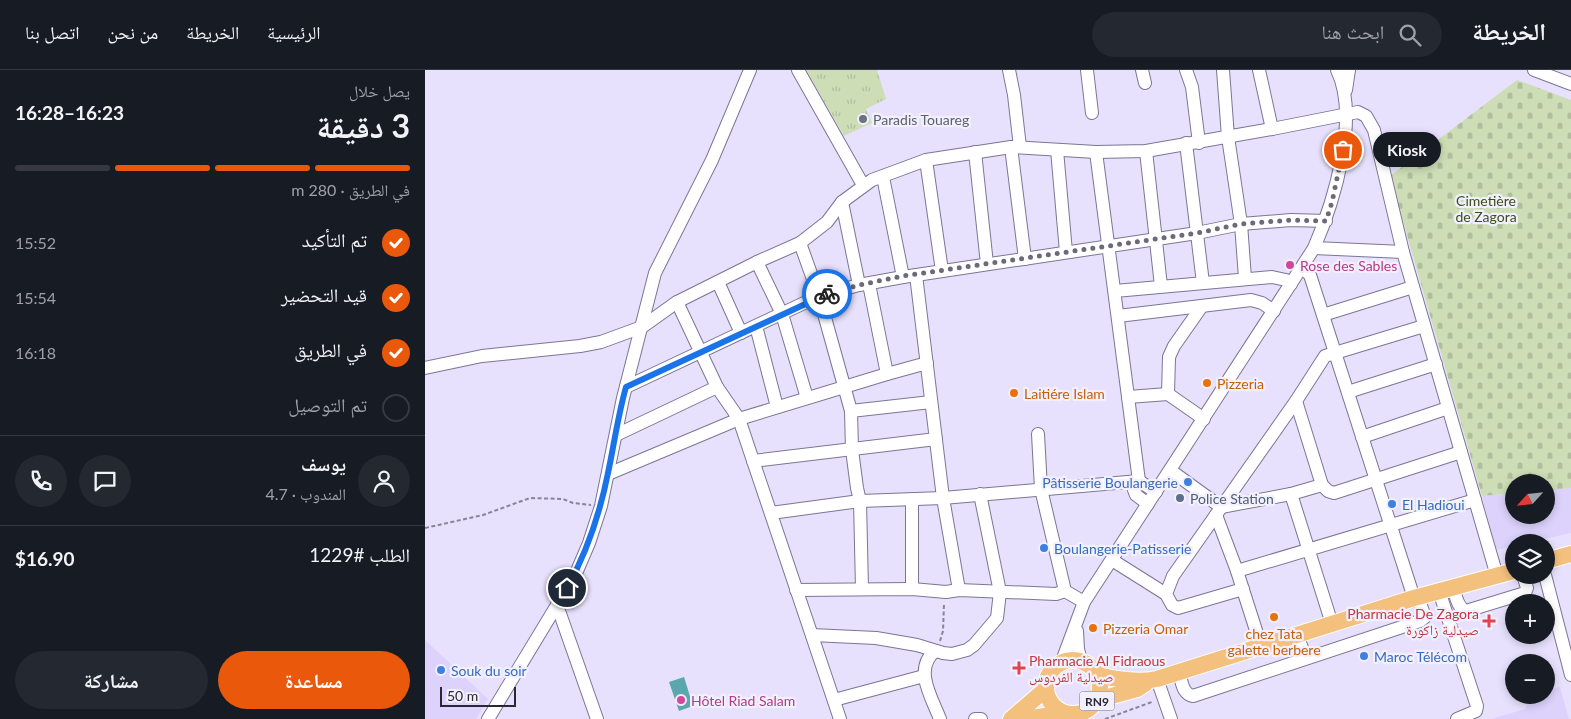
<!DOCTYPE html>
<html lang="ar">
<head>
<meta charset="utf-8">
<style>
	body { margin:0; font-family:Lato,"Noto Naskh Arabic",sans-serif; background:#242831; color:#f1f3f6; direction:rtl; height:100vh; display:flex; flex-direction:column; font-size:19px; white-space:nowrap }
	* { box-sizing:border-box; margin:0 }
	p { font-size:16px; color:#9ea1a6 }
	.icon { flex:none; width:28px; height:28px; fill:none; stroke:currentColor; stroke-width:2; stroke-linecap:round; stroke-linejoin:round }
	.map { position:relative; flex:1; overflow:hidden; direction:ltr }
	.drawer { display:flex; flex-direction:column; background:#171b24; width:425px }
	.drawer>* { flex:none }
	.needle { width:32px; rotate:243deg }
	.buttons { position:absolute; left:1080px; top:404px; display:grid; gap:10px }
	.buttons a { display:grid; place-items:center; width:50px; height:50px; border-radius:50%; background:#171b24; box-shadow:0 2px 8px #0003; font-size:25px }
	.scale { position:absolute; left:15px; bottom:12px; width:76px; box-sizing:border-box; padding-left:5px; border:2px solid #2b2835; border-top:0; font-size:14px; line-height:18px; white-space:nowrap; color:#2b2835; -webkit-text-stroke:4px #f3f0fe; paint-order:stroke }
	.pin { position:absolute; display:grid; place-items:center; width:42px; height:42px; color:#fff; margin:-21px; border:2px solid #fff; border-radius:50%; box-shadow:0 1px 5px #0007 }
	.courier { position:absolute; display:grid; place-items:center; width:50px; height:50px; margin:-25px; border:4px solid #1a73e8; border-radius:50%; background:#fff; color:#222; box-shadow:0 1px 6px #0007 }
	.bubble { position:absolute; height:35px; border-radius:18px; background:#171b24; box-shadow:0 2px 8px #0003; font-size:16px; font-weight:700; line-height:35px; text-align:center; direction:rtl }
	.overview em { font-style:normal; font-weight:700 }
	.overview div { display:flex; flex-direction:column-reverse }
	.overview { display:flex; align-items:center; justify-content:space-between; height:85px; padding:0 15px }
	h1 { font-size:32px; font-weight:700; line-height:38px }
	.bar { display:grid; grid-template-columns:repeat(4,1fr); gap:8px 5px; align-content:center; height:60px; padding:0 15px }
	.bar i { height:6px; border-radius:4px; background:#363941 }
	.bar .active { background:#ea580c }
	.bar p { grid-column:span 4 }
	.line { display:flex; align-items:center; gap:12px; padding:0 15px; border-top:1px solid #363941 }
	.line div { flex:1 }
	.round { display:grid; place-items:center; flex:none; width:52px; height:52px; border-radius:26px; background:#242831 }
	ol { padding:0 15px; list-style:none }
	li { display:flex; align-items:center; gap:15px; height:55px }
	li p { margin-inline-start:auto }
	li .icon { padding:5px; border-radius:50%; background:#ea580c; color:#fff; stroke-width:4 }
	li:last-child { color:#9ea1a6 }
	li i { width:28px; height:28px; border:2px solid #363941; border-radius:50% }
	.cta { display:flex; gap:10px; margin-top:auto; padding:10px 15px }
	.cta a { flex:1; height:58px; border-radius:30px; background:#ea580c; color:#fff; font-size:20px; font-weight:700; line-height:58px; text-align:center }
	.cta a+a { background:#242831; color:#f1f3f6 }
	header { display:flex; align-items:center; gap:30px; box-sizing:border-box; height:70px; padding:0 25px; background:#171b24; border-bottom:1px solid #363941 }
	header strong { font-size:24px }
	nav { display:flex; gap:28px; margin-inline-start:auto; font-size:18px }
	.search { width:350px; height:45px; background:#242831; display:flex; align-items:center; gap:12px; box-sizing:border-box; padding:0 18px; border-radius:28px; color:#9ea1a6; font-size:19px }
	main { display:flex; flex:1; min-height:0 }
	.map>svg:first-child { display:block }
	.built { fill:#dcd2fc }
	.cemetery { fill:url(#cemetery-stones) }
	.park { fill:url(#park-tufts) }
	.water { fill:#5aa8ae }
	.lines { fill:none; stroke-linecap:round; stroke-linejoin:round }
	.minor-casing { stroke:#7c7594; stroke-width:14 }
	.major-casing { stroke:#fff; stroke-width:18 }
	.path { stroke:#888498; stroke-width:2; stroke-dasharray:4 2.5; stroke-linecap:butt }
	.minor { stroke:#fff; stroke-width:12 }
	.major { stroke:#f4c07d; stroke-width:16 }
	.done { stroke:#6d697b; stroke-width:5; stroke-dasharray:0 9 }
	.route { stroke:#1a73e8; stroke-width:6 }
	.worship-dot { fill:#6b7280; stroke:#f3f0fe; stroke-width:2 }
	.hotel-dot { fill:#d1479c; stroke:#f3f0fe; stroke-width:2 }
	.food-dot { fill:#e8710a; stroke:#f3f0fe; stroke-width:2 }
	.shop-dot { fill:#3f7fe0; stroke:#f3f0fe; stroke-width:2 }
	.service-dot { fill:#5c6f8a; stroke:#f3f0fe; stroke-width:2 }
	.health-dot { fill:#e0444e; stroke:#f3f0fe; stroke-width:2 }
	.labels { text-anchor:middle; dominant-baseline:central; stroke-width:4.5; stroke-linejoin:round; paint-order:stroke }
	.shield { fill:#f3f0fe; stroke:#676471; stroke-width:1 }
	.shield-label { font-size:12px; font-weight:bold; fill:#2b2835 }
	.worship-label { font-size:14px; fill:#5b616d; stroke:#f3f0fe; text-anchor:start }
	.park-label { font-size:14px; fill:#3a4e15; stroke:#f3f0fe }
	.hotel-label { font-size:14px; fill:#b23c85; stroke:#f3f0fe; text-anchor:start }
	.food-label { font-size:14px; fill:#c56008; stroke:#f3f0fe; text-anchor:start }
	.shop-label { font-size:14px; fill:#366cbe; stroke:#f3f0fe; text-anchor:start }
	.service-label { font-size:14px; fill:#4e5e75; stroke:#f3f0fe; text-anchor:start }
	.health-label { font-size:14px; fill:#be3a42; stroke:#f3f0fe; text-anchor:end }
</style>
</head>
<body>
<header>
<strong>الخريطة</strong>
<div class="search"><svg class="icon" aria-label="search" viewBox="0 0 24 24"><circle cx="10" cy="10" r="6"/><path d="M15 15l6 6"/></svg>ابحث هنا</div>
<nav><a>الرئيسية</a><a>الخريطة</a><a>من نحن</a><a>اتصل بنا</a></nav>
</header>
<main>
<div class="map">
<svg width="1146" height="649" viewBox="0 0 1146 649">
	<defs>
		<pattern id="cemetery-stones" width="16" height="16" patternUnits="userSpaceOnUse" patternTransform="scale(1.25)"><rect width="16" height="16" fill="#cddeb6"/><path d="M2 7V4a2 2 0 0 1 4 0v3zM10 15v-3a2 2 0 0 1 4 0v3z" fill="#b0be9d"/></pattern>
		<pattern id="park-tufts" width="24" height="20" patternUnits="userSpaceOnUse" patternTransform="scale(1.25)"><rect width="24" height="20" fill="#cddeb6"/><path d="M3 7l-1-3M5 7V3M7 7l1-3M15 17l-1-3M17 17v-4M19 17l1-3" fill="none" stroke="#b0be9d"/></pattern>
	</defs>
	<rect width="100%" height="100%" fill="#e7e1fd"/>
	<g class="built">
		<path d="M1146,418V463L1105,472H1089V476L1071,480L1057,426L1089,423V445H1121V420Z"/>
		<path d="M0,570L63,629L51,649H0Z"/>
		<path d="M1135,617L1144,649H1066L1100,639L1105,629L1104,626L1121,625V621Z"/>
	</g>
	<path class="cemetery" d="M1092,10L1146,30V418L1121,420V412H1089V423L1057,426L965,106Z"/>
	<path class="park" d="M381,0H452L461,29L441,39L447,53L419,66Z"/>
	<path class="water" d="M259,607L268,636L254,641L244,612Z"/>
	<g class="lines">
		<g class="minor-casing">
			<g id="minor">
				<path d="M373,0L438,115"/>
				<path d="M584,0L589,25L595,77"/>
				<path d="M662,0L667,43"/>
				<path d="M717,0L720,13"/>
				<path d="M761,0L767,17L774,73"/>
				<path d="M798,0L803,67L816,154L820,208"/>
				<path d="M834,0L847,59"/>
				<path d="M1109,0L1146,14"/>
				<path d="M921,20L924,0"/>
				<path d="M761,73L778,213"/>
				<path d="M586,77L600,189"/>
				<path d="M632,80L641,182"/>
				<path d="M721,81L736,216"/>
				<path d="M550,82L562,194"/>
				<path d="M671,82L714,411L709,420L711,425L723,434"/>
				<path d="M501,90L517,201"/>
				<path d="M458,107L478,207"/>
				<path d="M417,132L434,215"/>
				<path d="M375,173L394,226L426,341L427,380L432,418L435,431L437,519"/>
				<path d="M889,178L978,182"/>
				<path d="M332,192L357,244L382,328"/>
				<path d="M877,198L885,205L989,528"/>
				<path d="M491,205L518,428L534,520"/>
				<path d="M293,212L316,263"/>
				<path d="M444,214L462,304"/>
				<path d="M690,221L847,207L861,210L866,214"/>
				<path d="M252,232L292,317L314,349L415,649"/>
				<path d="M777,236L749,276L744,287L743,324L779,349"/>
				<path d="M898,245L988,217"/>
				<path d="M693,246L826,230L837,233L849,241"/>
				<path d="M331,256L352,337"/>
				<path d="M0,298L57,286L155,276L176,272L217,257L252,232L332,192L375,173L402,152L417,132L447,110L501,90L586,77L671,82L721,81L847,59L933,42L941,46L949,60L978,182L1072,506"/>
				<path d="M201,317L394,226L434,215L478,207L772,163L816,154L866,150L901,151"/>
				<path d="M923,322L1011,294"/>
				<path d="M703,327L743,324"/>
				<path d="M871,331L897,415L903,421L909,423L1036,382"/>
				<path d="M426,341L506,332"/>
				<path d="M613,364L616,419L640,521"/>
				<path d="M191,365L292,317"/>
				<path d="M937,367L1023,338"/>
				<path d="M328,391L511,369"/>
				<path d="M745,400L796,437L866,424L897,415"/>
				<path d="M183,404L314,349L462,304L502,293"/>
				<path d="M866,424L907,554"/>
				<path d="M346,443L435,431L518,428L714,411L731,422"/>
				<path d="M791,445L812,501L836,576"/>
				<path d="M687,490L741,524"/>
				<path d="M812,501L1050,430"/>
				<path d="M1120,505L1146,605"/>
				<path d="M1028,518C1031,525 1032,538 1041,541L1100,523L1102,518L1098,505"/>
				<path d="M487,519V429"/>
				<path d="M818,519L753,538L747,535L741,524L748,506L871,331L900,286L999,256"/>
				<path d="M371,520L487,519L521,522L534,520L631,524L640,521L659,532"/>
				<path d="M1014,521L1052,636L1051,641L1032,649"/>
				<path d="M132,535L172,649"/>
				<path d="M652,561L653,579L656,591"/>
				<path d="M387,565L451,568L492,575L518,583L527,584L542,580L549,575L572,548L575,522L555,424"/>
				<path d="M872,565L881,588"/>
				<path d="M510,581C488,599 507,628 515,649"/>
				<path d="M637,591L659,532L889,178C909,132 935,47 912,0"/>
				<path d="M754,603C757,611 757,624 768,626L995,551L1000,547L993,527"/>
				<path d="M732,609L746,649"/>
				<path d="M409,630L499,606"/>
				<path d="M63,649L132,535L152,501L164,473L176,436L198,328L230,203L287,90L325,0"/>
				<path d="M550,649H556"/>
			</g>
		</g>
		<g class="major-casing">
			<g id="major">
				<path d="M1121,491L1146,484"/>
				<circle cx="648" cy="617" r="27"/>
				<path d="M673,605C693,610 712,613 732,609L989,528L1089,501"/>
				<path d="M672,630L712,619L721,613"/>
				<path d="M586,649L621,619"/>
				<path d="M601,649L638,643"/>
			</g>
		</g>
		<g class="path">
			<path d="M0,458L58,445L105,428L138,429L148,433L166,435"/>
			<path d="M515,571L518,561L519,534"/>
			<path d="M680,649L727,632"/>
		</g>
		<use href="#minor" class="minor"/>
		<use href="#major" class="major"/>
	</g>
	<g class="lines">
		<path class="done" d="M402,224L434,215L478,206L772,163L816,154L866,150L901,151L907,132L918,80"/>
		<path class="route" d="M142,518C162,482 175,443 183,403C189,375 193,345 201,317L402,224"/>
	</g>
	<circle class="worship-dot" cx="438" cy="49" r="5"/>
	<g class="hotel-dot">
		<circle cx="865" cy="195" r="5"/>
		<circle cx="256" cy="630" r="5"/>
	</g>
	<g class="food-dot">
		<circle cx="782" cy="313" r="5"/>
		<circle cx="589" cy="323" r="5"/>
		<circle cx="849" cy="547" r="5"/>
		<circle cx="668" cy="558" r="5"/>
	</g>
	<g class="shop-dot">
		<circle cx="763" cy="412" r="5"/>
		<circle cx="967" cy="434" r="5"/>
		<circle cx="619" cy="478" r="5"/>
		<circle cx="939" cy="586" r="5"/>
		<circle cx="16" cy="600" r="5"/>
	</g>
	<circle class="service-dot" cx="755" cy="428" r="5"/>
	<g class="health-dot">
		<path d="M1061.5 543.5h5v5h5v5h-5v5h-5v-5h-5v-5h5z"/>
		<path d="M591.5 590.5h5v5h5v5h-5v5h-5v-5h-5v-5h5z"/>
	</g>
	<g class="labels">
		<rect class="shield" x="654.5" y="621.5" width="35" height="19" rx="4"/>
		<g class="shield-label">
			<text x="672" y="631">RN9</text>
		</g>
		<g class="worship-label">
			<text x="448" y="49">Paradis Touareg</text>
		</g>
		<g class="park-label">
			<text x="1061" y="130">Cimetière<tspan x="1061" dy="16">de Zagora</tspan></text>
		</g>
		<g class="hotel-label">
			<text x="875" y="195">Rose des Sables</text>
			<text x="266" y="630">Hôtel Riad Salam</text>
		</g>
		<g class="food-label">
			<text x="792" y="313">Pizzeria</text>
			<text x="599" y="323">Laitiére Islam</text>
			<text x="678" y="558">Pizzeria Omar</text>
			<text x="849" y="563" text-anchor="middle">chez Tata<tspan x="849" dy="16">galette berbere</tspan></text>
		</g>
		<g class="shop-label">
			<text x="753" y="412" text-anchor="end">Pâtisserie Boulangerie</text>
			<text x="977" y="434">El Hadioui</text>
			<text x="629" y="478">Boulangerie-Patisserie</text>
			<text x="949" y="586">Maroc Télécom</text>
			<text x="26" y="600">Souk du soir</text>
		</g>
		<g class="service-label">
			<text x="765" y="428">Police Station</text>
		</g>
		<g class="health-label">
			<text x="1054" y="543">Pharmacie De Zagora<tspan x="1054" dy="16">صيدلية زاكورة</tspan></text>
			<text x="604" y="590" text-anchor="start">Pharmacie Al Fidraous<tspan x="604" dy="16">صيدلية الفردوس</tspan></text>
		</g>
	</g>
</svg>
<div class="buttons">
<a><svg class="needle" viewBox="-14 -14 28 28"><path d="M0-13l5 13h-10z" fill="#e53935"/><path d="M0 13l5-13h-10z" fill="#9ea1a6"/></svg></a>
<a><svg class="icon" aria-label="layers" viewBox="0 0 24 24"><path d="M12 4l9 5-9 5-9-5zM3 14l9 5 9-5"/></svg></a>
<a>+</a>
<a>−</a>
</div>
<div class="scale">50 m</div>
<div class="pin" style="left:918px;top:80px;background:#ea580c"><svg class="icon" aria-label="bag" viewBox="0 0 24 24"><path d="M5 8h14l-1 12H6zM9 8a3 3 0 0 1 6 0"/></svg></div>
<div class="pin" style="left:142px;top:518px;background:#1f2937"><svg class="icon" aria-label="home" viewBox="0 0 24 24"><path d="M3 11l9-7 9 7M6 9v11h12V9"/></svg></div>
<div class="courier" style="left:402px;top:224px"><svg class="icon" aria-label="bike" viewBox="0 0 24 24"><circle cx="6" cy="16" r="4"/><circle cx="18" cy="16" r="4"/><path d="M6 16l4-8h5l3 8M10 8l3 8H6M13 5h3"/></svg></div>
<div class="bubble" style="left:948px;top:62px;width:68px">Kiosk</div>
</div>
<section class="drawer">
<div class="overview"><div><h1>3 دقيقة</h1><p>يصل خلال</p></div><em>16:23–16:28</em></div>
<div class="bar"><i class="active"></i><i class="active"></i><i class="active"></i><i></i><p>في الطريق · 280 m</p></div>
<ol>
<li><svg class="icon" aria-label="check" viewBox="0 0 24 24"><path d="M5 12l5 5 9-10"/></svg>تم التأكيد<p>15:52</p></li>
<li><svg class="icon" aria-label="check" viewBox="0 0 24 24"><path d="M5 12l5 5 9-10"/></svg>قيد التحضير<p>15:54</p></li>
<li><svg class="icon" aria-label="check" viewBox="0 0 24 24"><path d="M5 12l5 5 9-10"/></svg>في الطريق<p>16:18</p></li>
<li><i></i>تم التوصيل</li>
</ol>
<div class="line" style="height:90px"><a class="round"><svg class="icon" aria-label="person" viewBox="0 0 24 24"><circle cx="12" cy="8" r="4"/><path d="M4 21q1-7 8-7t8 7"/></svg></a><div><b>يوسف</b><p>المندوب · 4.7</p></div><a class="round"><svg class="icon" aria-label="chat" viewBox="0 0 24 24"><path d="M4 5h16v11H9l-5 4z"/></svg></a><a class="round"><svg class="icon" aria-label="phone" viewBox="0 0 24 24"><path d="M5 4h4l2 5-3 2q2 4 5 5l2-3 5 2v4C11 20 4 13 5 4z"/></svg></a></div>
<div class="line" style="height:65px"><div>الطلب #1229</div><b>$16.90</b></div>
<div class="cta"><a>مساعدة</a><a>مشاركة</a></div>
</section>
</main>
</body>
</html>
